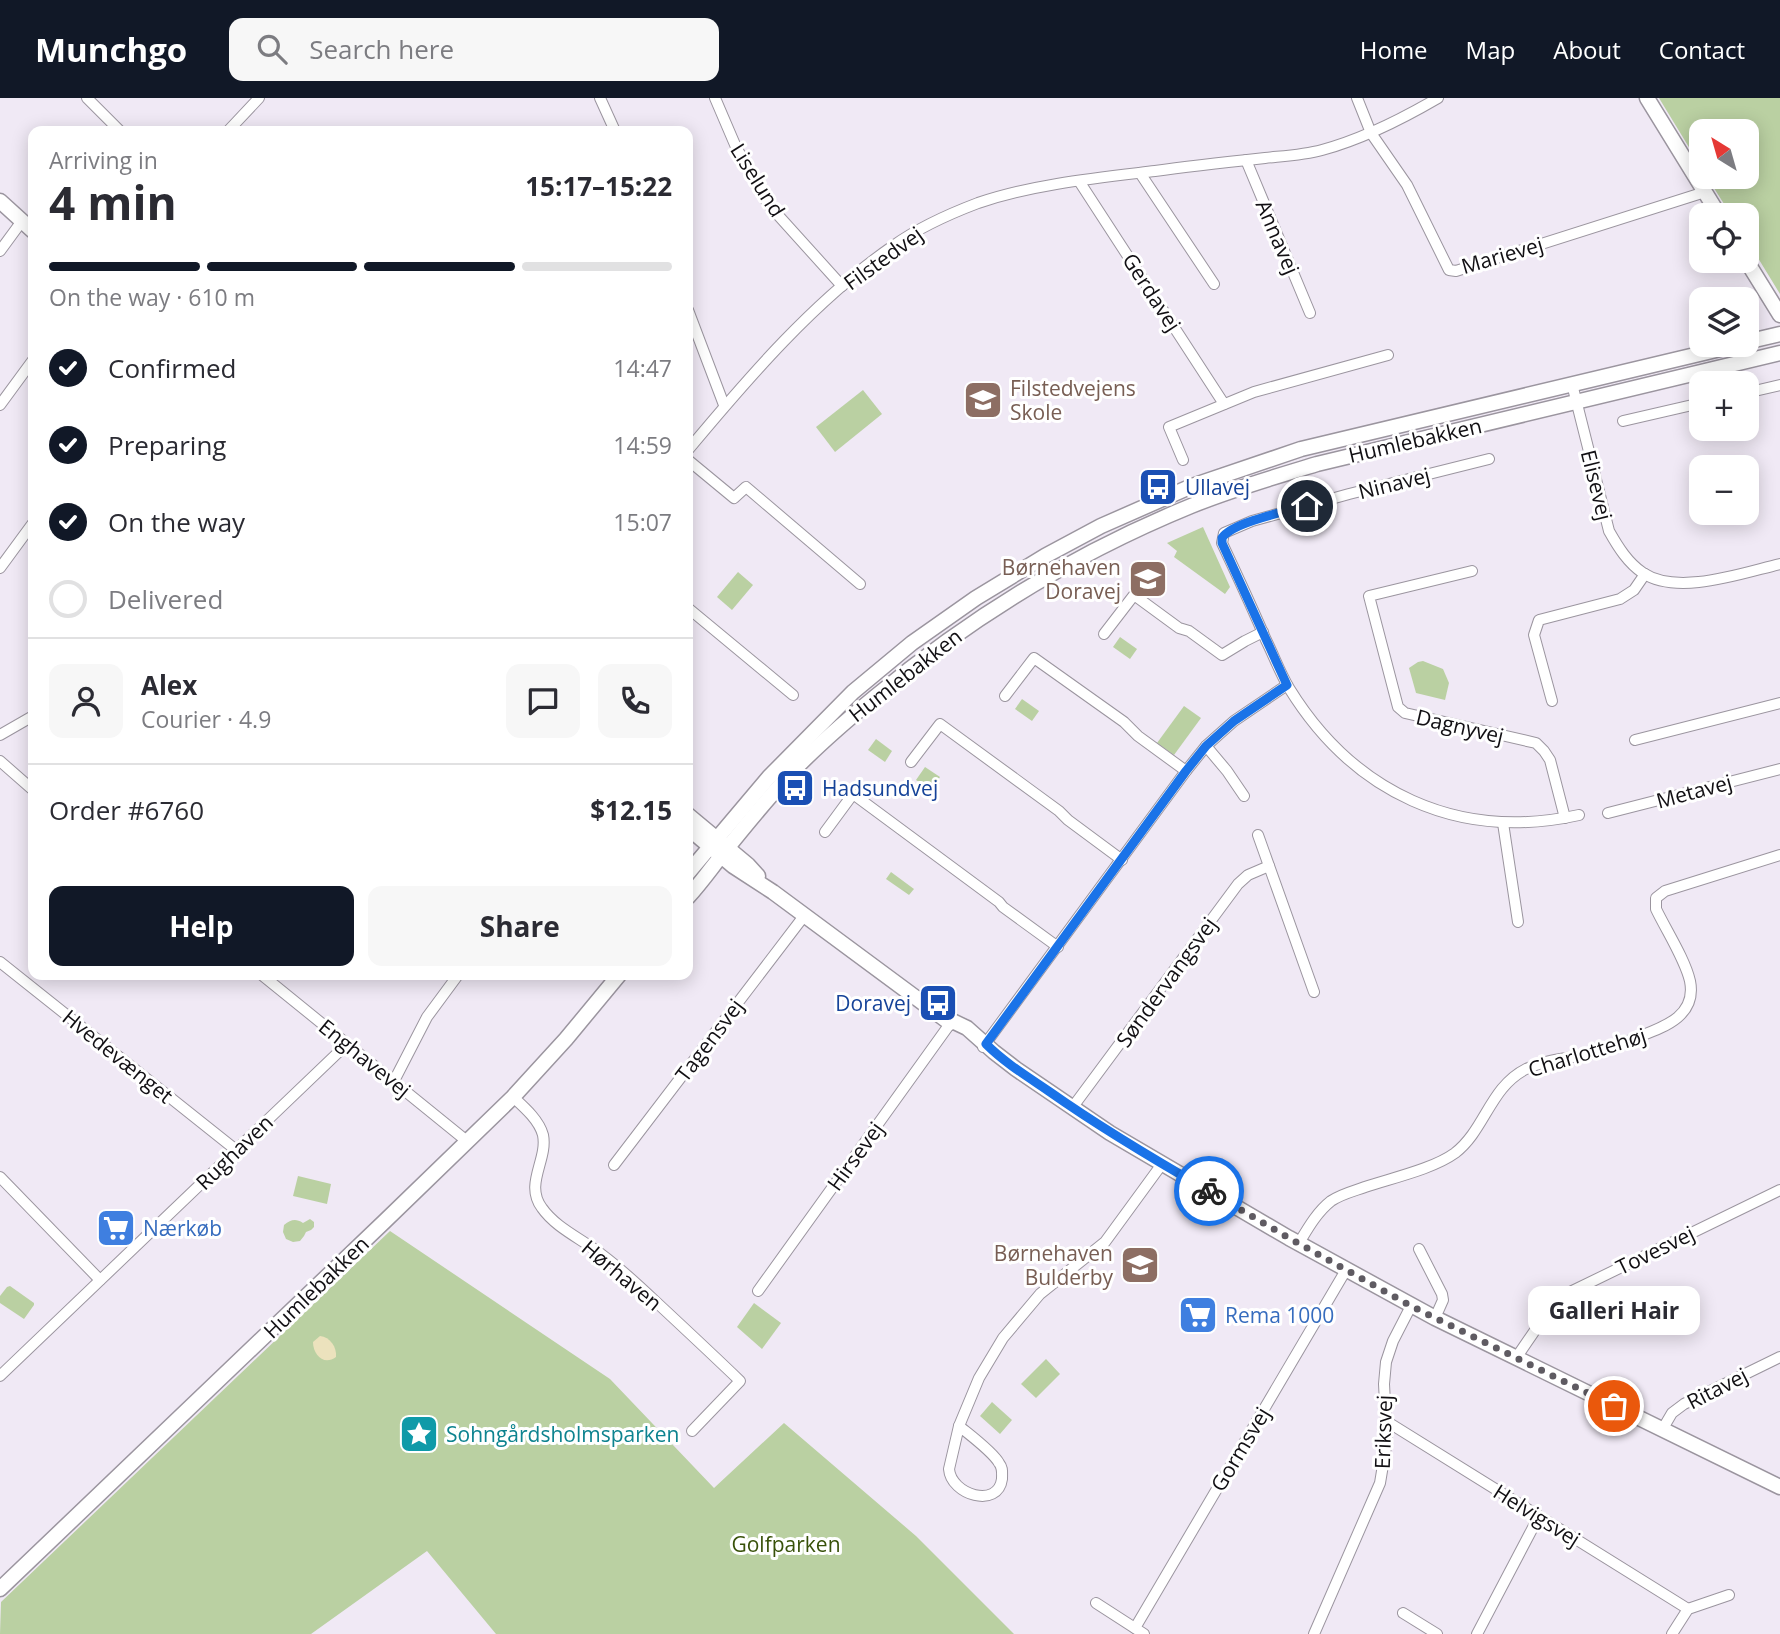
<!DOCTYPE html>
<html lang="en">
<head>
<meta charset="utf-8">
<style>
	body { margin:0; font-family:"Open Sans",sans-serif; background:#f7f7f7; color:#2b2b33; height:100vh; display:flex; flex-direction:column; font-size:26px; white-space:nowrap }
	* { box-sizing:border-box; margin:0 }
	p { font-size:23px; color:#7c7c81 }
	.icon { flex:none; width:38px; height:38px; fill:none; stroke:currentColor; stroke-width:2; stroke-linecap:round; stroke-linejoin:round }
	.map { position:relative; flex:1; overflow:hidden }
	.sheet { position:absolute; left:28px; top:28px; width:665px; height:854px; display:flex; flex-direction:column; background:#fff; border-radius:14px; box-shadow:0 4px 18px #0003 }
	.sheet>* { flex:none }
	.needle { width:46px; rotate:323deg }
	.fabs { position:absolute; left:1689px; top:21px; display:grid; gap:14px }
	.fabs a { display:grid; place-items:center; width:70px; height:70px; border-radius:14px; background:#fff; box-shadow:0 4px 18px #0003; font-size:35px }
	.pin { position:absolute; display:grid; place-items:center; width:60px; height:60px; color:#fff; margin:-30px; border:4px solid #fff; border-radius:50%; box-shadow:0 2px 7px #0007 }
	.courier { position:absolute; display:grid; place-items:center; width:70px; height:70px; margin:-35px; border:5px solid #1a73e8; border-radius:50%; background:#fff; color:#222; box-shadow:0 2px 9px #0007 }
	.bubble { position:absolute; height:49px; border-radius:14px; background:#fff; box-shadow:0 4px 18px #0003; font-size:23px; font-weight:700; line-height:49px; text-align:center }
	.head em { font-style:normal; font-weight:700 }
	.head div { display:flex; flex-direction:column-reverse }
	.head { display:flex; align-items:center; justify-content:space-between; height:119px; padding:0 21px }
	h1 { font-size:46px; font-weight:700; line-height:52px }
	.bar { display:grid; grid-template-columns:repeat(4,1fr); gap:10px 7px; align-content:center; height:84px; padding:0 21px }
	.bar i { height:9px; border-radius:5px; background:#e1e1e2 }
	.bar .selected { background:#111827 }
	.bar p { grid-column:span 4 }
	.line { display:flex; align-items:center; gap:18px; padding:0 21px; border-top:2px solid #e1e1e2 }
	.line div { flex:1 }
	.round { display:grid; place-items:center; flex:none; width:74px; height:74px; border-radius:14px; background:#f7f7f7 }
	ol { padding:0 21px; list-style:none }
	li { display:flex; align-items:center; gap:21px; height:77px }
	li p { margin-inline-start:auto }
	li .icon { padding:7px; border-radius:50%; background:#111827; color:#fff; stroke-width:4 }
	li:last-child { color:#7c7c81 }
	li i { width:38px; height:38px; border:4px solid #e1e1e2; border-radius:50% }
	.primary-button { display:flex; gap:14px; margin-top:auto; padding:14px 21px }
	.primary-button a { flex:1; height:80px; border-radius:14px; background:#111827; color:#fff; font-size:28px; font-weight:700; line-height:80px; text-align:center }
	.primary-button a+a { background:#f7f7f7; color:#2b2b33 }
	header { display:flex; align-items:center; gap:42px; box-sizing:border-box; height:98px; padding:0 35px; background:#111827; color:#fff }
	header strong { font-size:33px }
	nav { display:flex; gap:38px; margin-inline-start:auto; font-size:24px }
	.search { width:490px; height:63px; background:#f7f7f7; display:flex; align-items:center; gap:18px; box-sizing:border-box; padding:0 24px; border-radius:14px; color:#7c7c81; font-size:26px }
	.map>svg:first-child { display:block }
	.green { fill:#bad0a2 }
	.sand { fill:#ece2bd }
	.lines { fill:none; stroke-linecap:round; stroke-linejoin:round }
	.street-casing { stroke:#9b959f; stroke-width:12 }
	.secondary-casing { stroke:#9b959f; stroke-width:17 }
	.street { stroke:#fff; stroke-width:10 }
	.secondary { stroke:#fff; stroke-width:14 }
	.done { stroke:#5f5b62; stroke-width:7; stroke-dasharray:0 12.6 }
	.route { stroke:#1a73e8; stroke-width:9 }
	.labels { text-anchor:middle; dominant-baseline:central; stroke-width:6; stroke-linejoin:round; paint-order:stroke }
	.street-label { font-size:21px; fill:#110f13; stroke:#fff }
	.education-label { font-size:21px; fill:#785e54; stroke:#fff; text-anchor:end }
	.transit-label { font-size:21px; fill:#164399; stroke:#fff; text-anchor:start }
	.shop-label { font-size:21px; fill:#366cbe; stroke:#fff; text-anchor:start }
	.culture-label { font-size:21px; fill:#0d838f; stroke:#fff; text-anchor:start }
	.park-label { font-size:21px; fill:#385109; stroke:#fff }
</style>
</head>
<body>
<header>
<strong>Munchgo</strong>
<div class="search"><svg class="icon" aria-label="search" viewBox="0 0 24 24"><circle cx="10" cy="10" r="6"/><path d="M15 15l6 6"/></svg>Search here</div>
<nav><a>Home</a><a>Map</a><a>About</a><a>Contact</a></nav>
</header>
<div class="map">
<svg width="1780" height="1536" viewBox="0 0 1780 1536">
	<rect width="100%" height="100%" fill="#f0e9f5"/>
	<g class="green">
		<path d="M1659,0H1780V196L1747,142L1746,117H1731L1707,79H1746V33H1701V69Z"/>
		<path d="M863,292L882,316L835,354L816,329Z"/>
		<path d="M1203,429L1230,489L1225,496L1174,459L1177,453L1167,445Z"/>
		<path d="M738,474L753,487L732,512L717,499Z"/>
		<path d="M1120,539L1137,551L1130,561L1113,549Z"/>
		<path d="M1423,563L1443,571L1449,585L1445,602L1416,595L1409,570L1418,564Z"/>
		<path d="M1022,601L1039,613L1032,623L1015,611Z"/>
		<path d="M1184,608L1201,620L1174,657L1157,645Z"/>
		<path d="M876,641L892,653L885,664L868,652Z"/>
		<path d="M925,669L940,679L930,692L916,682Z"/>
		<path d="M891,774L914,791L909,797L886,781Z"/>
		<path d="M298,1078L331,1086L327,1106L293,1098Z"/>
		<path d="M310,1121L314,1124V1129L311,1132L306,1134L304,1138L300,1143L293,1144L286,1141L283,1134L284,1127C291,1122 295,1120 303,1125Z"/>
		<path d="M390,1133L610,1281L714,1390L784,1325L916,1438L1014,1536H496L427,1453L311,1536H0L1,1504Z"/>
		<path d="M10,1188L34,1205V1207L24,1221L0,1205V1198L7,1189Z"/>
		<path d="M754,1205L781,1225L762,1251L737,1229Z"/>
		<path d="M1046,1261L1060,1276L1036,1300L1021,1286Z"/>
		<path d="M992,1304L1012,1322L1000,1336L980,1318Z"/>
	</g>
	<path class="sand" d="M320,1238C330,1239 337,1249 336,1259C324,1268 313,1257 313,1244Z"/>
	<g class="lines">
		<g class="street-casing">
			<g id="street">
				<path d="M87,0L120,33"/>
				<path d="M600,0L615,33"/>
				<path d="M715,0L736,49L768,106L842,188"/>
				<path d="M1357,0L1371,35L1407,87L1449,172L1456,173L1705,94"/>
				<path d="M228,33L259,0"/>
				<path d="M1246,62L1310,215"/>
				<path d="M1140,75L1214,186"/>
				<path d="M1079,83L1224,306"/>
				<path d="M0,153L22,123"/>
				<path d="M688,212L724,307"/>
				<path d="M1572,286L1609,433C1618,449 1628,465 1643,475C1678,498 1742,475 1780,466"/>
				<path d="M1746,295L1780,287"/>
				<path d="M0,307L33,262"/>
				<path d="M1623,323L1701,305"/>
				<path d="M688,352C748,280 815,202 893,148C918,130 949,116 978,105C1034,86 1096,80 1155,73C1191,68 1228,64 1265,60C1284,58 1304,57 1322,52C1363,41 1402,21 1438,0"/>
				<path d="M1489,361L1349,396L1252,423L1224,435L1222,445C1237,477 1252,509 1266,542C1274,558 1280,575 1289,590C1353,694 1457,744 1579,717"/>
				<path d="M688,362L734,400L746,389L860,486"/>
				<path d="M1183,362L1169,329L1254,294L1388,257"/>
				<path d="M0,470L33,425"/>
				<path d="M1472,473L1369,498L1398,609L1405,615L1536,645L1544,653L1550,662L1565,720"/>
				<path d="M688,510L793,597"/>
				<path d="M1104,536L1134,497L1179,530L1189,533L1222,557L1245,543L1263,534"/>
				<path d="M1005,598L1034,560L1124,624L1138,638L1186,673"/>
				<path d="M1552,603L1534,537L1539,522L1620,501L1634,492L1645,476"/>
				<path d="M0,637L33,618"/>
				<path d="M1635,642L1780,605"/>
				<path d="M1206,648L1227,673L1244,698"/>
				<path d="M0,663L33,692"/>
				<path d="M911,664L940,626L1059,713L1068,722L1122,762"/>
				<path d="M1608,715L1780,671"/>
				<path d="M1503,725L1518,824"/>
				<path d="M825,734L853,696L999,804L1003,809L1058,849"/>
				<path d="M1258,737L1314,894"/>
				<path d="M0,864L236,1052"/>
				<path d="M262,877L468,1044"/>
				<path d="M983,949L1186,673L1206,648L1234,623L1287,587"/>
				<path d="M394,983L427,919L458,877"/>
				<path d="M513,999C524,1009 539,1022 543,1037C548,1062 524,1086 542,1110C556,1130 582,1141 601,1156C620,1170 637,1186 654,1202C683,1229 712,1256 740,1283L692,1333"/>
				<path d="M1072,1010L1238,786L1248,777L1269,768"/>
				<path d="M614,1067L804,818"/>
				<path d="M0,1079L100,1182"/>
				<path d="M1299,1145C1308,1130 1317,1114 1331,1103C1341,1096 1354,1093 1365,1089C1392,1080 1433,1071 1455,1055C1485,1032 1490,989 1526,971C1549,960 1570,961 1593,955C1608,951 1624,945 1638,939C1664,929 1697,918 1690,883C1685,861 1666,832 1656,811V800L1665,793L1780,757"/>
				<path d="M1419,1151L1442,1196L1443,1202L1435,1220"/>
				<path d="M758,1193L952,923"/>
				<path d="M1516,1260L1553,1206L1564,1197L1780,1092"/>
				<path d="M0,1278L347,946"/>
				<path d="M1386,1323L1688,1511"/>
				<path d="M959,1328L979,1280L1003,1240L1040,1196L1105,1144L1162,1066"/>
				<path d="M959,1328C970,1337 993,1354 999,1365C1003,1370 1002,1374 1002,1381C998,1411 951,1397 949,1371Z"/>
				<path d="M1662,1332L1672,1315L1684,1306L1780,1259"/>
				<path d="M1096,1505L1144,1536"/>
				<path d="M1403,1515L1437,1536"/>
				<path d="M1135,1530L1346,1172"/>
				<path d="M1314,1536L1380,1385L1387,1343L1384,1286L1386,1264L1393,1243L1411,1208"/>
				<path d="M1477,1536L1539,1418"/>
				<path d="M1672,1536L1688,1511L1729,1497"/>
			</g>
		</g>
		<g class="secondary-casing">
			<g id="secondary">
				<path d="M1647,0L1719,117"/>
				<path d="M0,103L33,133"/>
				<path d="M1746,162L1780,217"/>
				<path d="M1746,244L1780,236"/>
				<path d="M688,717L748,767L758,778"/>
				<path d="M688,730L733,768L773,794L950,925"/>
				<path d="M688,775L769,679L853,594L912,545L976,500L1045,458L1101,428L1192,388L1301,351L1737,247"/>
				<path d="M688,799C700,786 710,772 721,758C744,729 768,700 793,673C818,647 847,622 875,599C971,519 1076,455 1191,408C1232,391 1275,379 1317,366L1780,255"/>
				<path d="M946,920L967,930L994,954L1016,971L1110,1035L1289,1140L1435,1220L1780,1389"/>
				<path d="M0,1491L385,1123L513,999L566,941L619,877"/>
			</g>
		</g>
		<use href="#street" class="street"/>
		<use href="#secondary" class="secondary"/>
	</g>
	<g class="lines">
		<path class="done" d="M1209,1093L1289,1140L1411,1208L1614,1308"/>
		<path class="route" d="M1209,1093C1155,1062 1101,1030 1050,994C1028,979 1005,965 986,946L1186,673L1206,648L1234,623L1287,587L1222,445V440C1232,424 1288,413 1307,408"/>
	</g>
	<defs>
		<g id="school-square" transform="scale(2.0125)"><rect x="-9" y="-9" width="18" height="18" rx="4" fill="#8d6e63" stroke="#fff"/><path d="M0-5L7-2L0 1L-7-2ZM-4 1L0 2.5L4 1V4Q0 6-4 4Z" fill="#fff"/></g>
		<g id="bus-square" transform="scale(2.0125)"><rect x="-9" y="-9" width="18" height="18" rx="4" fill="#1a4fb4" stroke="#fff"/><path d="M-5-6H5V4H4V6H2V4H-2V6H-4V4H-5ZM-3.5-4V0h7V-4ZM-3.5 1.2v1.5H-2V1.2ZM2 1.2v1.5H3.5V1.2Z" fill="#fff"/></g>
		<g id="supermarket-square" transform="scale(2.0125)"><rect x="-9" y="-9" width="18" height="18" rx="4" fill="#3f7fe0" stroke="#fff"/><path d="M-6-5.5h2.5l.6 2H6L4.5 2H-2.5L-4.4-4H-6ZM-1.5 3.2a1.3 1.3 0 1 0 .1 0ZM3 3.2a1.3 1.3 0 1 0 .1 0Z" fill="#fff"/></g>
		<g id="sight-square" transform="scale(2.0125)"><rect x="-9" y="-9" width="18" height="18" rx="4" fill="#0f9aa8" stroke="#fff"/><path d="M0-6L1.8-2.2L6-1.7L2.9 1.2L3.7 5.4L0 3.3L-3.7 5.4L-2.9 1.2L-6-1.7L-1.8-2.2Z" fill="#fff"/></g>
	</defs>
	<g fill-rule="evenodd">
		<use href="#school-square" x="983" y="302"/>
		<use href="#bus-square" x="1158" y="389"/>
		<use href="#school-square" x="1148" y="481"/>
		<use href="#bus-square" x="795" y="690"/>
		<use href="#bus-square" x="938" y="905"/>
		<use href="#supermarket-square" x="116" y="1130"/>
		<use href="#school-square" x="1140" y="1167"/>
		<use href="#supermarket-square" x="1198" y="1217"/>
		<use href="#sight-square" x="419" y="1336"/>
	</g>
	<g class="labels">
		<g class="street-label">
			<text transform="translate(758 82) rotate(58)">Liselund</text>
			<text transform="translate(1278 139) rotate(67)">Annavej</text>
			<text transform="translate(1502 157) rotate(-16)">Marievej</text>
			<text transform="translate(883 160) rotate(-36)">Filstedvej</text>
			<text transform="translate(1152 194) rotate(57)">Gerdavej</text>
			<text transform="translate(1415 342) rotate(-13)">Humlebakken</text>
			<text transform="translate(1394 385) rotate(-14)">Ninavej</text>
			<text transform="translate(1597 387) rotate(76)">Elisevej</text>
			<text transform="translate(905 577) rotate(-38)">Humlebakken</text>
			<text transform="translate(1460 628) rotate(13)">Dagnyvej</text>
			<text transform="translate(1694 693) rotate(-15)">Metavej</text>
			<text transform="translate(1166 884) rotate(-54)">Søndervangsvej</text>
			<text transform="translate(709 942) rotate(-53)">Tagensvej</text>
			<text transform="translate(1587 954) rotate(-17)">Charlottehøj</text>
			<text transform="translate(118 958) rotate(39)">Hvedevænget</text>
			<text transform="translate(365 960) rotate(39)">Enghavevej</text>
			<text transform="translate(234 1054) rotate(-44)">Rughaven</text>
			<text transform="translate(855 1058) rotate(-54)">Hirsevej</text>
			<text transform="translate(1655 1152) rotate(-26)">Tovesvej</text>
			<text transform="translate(622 1177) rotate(40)">Hørhaven</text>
			<text transform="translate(316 1189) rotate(-44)">Humlebakken</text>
			<text transform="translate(1717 1290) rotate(-27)">Ritavej</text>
			<text transform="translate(1383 1334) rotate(-88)">Eriksvej</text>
			<text transform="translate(1240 1351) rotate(-59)">Gormsvej</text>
			<text transform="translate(1537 1417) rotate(32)">Helvigsvej</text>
		</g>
		<g class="education-label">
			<text x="1010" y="290" text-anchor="start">Filstedvejens<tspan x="1010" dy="24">Skole</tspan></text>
			<text x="1121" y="469">Børnehaven<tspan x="1121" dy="24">Doravej</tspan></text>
			<text x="1113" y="1155">Børnehaven<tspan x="1113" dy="24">Bulderby</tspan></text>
		</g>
		<g class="transit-label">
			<text x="1185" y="389">Ullavej</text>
			<text x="822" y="690">Hadsundvej</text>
			<text x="911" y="905" text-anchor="end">Doravej</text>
		</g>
		<g class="shop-label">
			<text x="143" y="1130">Nærkøb</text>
			<text x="1225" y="1217">Rema 1000</text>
		</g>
		<g class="culture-label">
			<text x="446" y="1336">Sohngårdsholmsparken</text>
		</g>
		<g class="park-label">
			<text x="786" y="1446">Golfparken</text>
		</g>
	</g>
</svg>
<div class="fabs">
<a><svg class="needle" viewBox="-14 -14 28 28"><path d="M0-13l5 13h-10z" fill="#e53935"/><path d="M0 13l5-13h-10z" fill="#7c7c81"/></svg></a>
<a><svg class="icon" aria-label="locate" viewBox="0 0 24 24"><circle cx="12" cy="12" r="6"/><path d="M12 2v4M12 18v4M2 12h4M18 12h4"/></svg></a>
<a><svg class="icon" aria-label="layers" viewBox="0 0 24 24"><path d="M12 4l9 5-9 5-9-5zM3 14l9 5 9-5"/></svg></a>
<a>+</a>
<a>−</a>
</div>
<div class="pin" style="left:1614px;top:1308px;background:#ea580c"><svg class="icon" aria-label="bag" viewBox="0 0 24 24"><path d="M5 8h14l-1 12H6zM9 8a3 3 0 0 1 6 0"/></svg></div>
<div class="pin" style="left:1307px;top:408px;background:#1f2937"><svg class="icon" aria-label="home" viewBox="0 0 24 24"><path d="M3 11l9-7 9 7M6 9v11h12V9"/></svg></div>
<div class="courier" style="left:1209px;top:1093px"><svg class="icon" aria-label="bike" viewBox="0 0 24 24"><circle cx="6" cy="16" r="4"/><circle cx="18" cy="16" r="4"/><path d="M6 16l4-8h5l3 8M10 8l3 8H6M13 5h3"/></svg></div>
<div class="bubble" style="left:1528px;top:1188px;width:172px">Galleri Hair</div>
<section class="sheet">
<div class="head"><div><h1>4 min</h1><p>Arriving in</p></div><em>15:17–15:22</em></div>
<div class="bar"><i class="selected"></i><i class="selected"></i><i class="selected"></i><i></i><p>On the way · 610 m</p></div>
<ol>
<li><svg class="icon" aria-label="check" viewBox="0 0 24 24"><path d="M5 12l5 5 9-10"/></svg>Confirmed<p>14:47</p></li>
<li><svg class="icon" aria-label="check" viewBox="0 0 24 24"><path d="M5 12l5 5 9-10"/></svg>Preparing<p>14:59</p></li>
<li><svg class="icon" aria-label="check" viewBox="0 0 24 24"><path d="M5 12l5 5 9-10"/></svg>On the way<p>15:07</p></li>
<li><i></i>Delivered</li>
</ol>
<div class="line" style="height:126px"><a class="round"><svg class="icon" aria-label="person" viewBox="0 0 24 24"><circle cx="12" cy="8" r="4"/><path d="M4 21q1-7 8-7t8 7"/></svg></a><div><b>Alex</b><p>Courier · 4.9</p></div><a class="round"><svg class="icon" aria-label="chat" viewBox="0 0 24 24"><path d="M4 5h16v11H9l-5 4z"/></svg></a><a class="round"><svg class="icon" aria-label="phone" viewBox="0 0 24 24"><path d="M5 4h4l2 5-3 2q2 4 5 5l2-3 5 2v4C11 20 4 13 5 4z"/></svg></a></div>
<div class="line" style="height:91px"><div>Order #6760</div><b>$12.15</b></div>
<div class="primary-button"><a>Help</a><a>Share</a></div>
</section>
</div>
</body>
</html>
